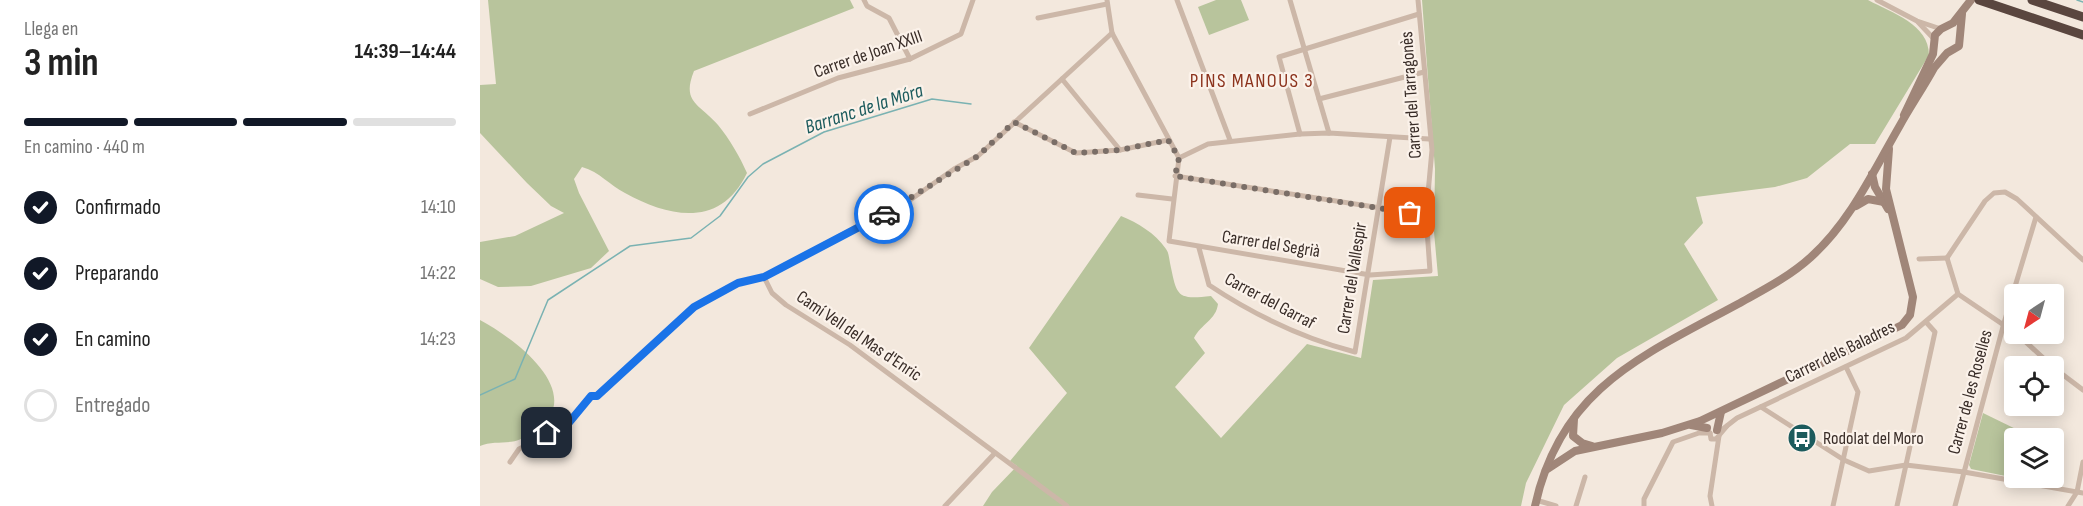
<!DOCTYPE html>
<html lang="es">
<head>
<meta charset="utf-8">
<style>
	body { margin:0; font-family:"Sofia Sans Condensed",sans-serif; background:#f2f2f2; color:#222; height:100vh; display:flex; flex-direction:column; font-size:22px; white-space:nowrap }
	* { box-sizing:border-box; margin:0 }
	p { font-size:20px; color:#767676 }
	.icon { flex:none; width:33px; height:33px; fill:none; stroke:currentColor; stroke-width:2; stroke-linecap:round; stroke-linejoin:round }
	.map { position:relative; flex:1; overflow:hidden }
	.drawer { display:flex; flex-direction:column; background:#fff; width:480px }
	.drawer>* { flex:none }
	.needle { width:39px; rotate:216deg }
	.buttons { position:absolute; left:1524px; top:284px; display:grid; gap:12px }
	.buttons a { display:grid; place-items:center; width:60px; height:60px; border-radius:6px; background:#fff; box-shadow:0 3px 15px #0003; font-size:30px }
	.pin { position:absolute; display:grid; place-items:center; width:51px; height:51px; color:#fff; margin:-26px; border-radius:12px; box-shadow:0 3px 9px #0006 }
	.courier { position:absolute; display:grid; place-items:center; width:60px; height:60px; margin:-30px; border:4px solid #1a73e8; border-radius:50%; background:#fff; color:#222; box-shadow:0 2px 8px #0007 }
	.summary em { font-style:normal; font-weight:700 }
	.summary div { display:flex; flex-direction:column-reverse }
	.summary { display:flex; align-items:center; justify-content:space-between; height:102px; padding:0 24px }
	h1 { font-size:39px; font-weight:700; line-height:45px }
	.bar { display:grid; grid-template-columns:repeat(4,1fr); gap:9px 6px; align-content:center; height:72px; padding:0 24px }
	.bar i { height:8px; border-radius:4px; background:#e0e0e0 }
	.bar .active { background:#111827 }
	.bar p { grid-column:span 4 }
	ol { padding:0 24px; list-style:none }
	li { display:flex; align-items:center; gap:18px; height:66px }
	li p { margin-inline-start:auto }
	li .icon { padding:6px; border-radius:50%; background:#111827; color:#fff; stroke-width:4 }
	li:last-child { color:#767676 }
	li i { width:33px; height:33px; border:3px solid #e0e0e0; border-radius:50% }
	main { display:flex; flex:1; min-height:0 }
	.map>svg:first-child { display:block }
	.green { fill:#b8c49c }
	.lines { fill:none; stroke-linecap:round; stroke-linejoin:round }
	.stream { stroke:#7ab2b2; stroke-width:1.5 }
	.minor { stroke:#ccb7a8; stroke-width:5 }
	.secondary { stroke:#a08679; stroke-width:8 }
	.motorway { stroke:#5a463f; stroke-width:9 }
	.done { stroke:#7a6e67; stroke-width:6; stroke-dasharray:0 10.8 }
	.route { stroke:#1a73e8; stroke-width:8 }
	.labels { text-anchor:middle; dominant-baseline:central; stroke-width:4.5; stroke-linejoin:round; paint-order:stroke }
	.street-label { font-size:18px; fill:#392d28; stroke:#fbf2ea }
	.poi-label { font-size:18px; fill:#392d28; stroke:#fbf2ea; text-anchor:start }
	.neighbourhood-label { font-size:20px; letter-spacing:1.5px; fill:#8c331d; stroke:#fbf2ea }
	.water-label { font-size:20px; font-style:italic; fill:#1c5b5d; stroke:#fbf2ea }
</style>
</head>
<body>
<main>
<section class="drawer">
<div class="summary"><div><h1>3 min</h1><p>Llega en</p></div><em>14:39–14:44</em></div>
<div class="bar"><i class="active"></i><i class="active"></i><i class="active"></i><i></i><p>En camino · 440 m</p></div>
<ol>
<li><svg class="icon" aria-label="check" viewBox="0 0 24 24"><path d="M5 12l5 5 9-10"/></svg>Confirmado<p>14:10</p></li>
<li><svg class="icon" aria-label="check" viewBox="0 0 24 24"><path d="M5 12l5 5 9-10"/></svg>Preparando<p>14:22</p></li>
<li><svg class="icon" aria-label="check" viewBox="0 0 24 24"><path d="M5 12l5 5 9-10"/></svg>En camino<p>14:23</p></li>
<li><i></i>Entregado</li>
</ol>
</section>
<div class="map">
<svg width="1603" height="506" viewBox="0 0 1603 506">
	<rect width="100%" height="100%" fill="#f3e8dd"/>
	<g class="green">
		<path d="M8,0H370L374,8L214,71C201,103 220,104 238,125C249,138 260,157 267,173C241,228 190,218 145,193C129,185 120,172 102,167L94,179L99,193L129,251L111,268L51,286L18,287L0,279V242L35,236L84,213L71,206L47,183L0,133V85L16,84Z"/>
		<path d="M736,0H761L769,20L729,35L718,7Z"/>
		<path d="M942,0H1388C1412,13 1449,24 1449,55L1395,144H1370L1327,178L1295,187L1216,197L1223,223L1204,244L1238,300L1137,358L1084,405L1046,483L1041,506H503L512,492L537,466L530,461L587,393L549,348L641,216C658,223 675,233 686,249C689,253 689,258 690,263C697,296 696,300 731,296L738,304C736,320 721,324 714,338L725,353L695,387L741,438L827,344L881,358L893,280L958,276L954,232L955,169Z"/>
		<path d="M0,320C43,343 118,404 41,439C28,445 13,440 0,446Z"/>
		<path d="M1503,413L1544,433L1577,437L1574,451V438H1534V477H1566L1565,484L1491,469L1489,465Z"/>
	</g>
	<g class="lines">
		<g class="stream">
			<path d="M1597,0L1603,2"/>
			<path d="M0,395L35,379L68,300L150,246L211,238L240,216L268,177L283,164L344,132L452,99L491,104"/>
		</g>
		<g class="minor">
			<path d="M384,0L387,6L409,18L430,59"/>
			<path d="M627,0L632,33L699,158L689,241L890,275L950,271L946,215L952,150L938,0"/>
			<path d="M697,0L750,140"/>
			<path d="M810,0L849,133"/>
			<path d="M1397,0L1437,21L1461,29"/>
			<path d="M558,18L627,4"/>
			<path d="M1438,22L1454,39"/>
			<path d="M582,79L640,150"/>
			<path d="M839,99L944,72"/>
			<path d="M270,114L358,78L430,59L481,34L493,0"/>
			<path d="M534,122L596,153L640,150L688,140"/>
			<path d="M820,134L799,57L939,14"/>
			<path d="M699,158L728,144L820,134L849,133L949,139"/>
			<path d="M695,176L946,215"/>
			<path d="M658,195L692,199"/>
			<path d="M719,248L729,285C774,315 822,338 875,352L910,137"/>
			<path d="M1467,258L1505,201L1514,193L1525,192L1537,199L1603,260"/>
			<path d="M1467,258L1478,294L1534,332"/>
			<path d="M1439,259L1467,258"/>
			<path d="M284,277L292,293L306,305L370,345L587,506"/>
			<path d="M1536,333L1572,366"/>
			<path d="M1574,368L1603,390"/>
			<path d="M1281,407L1364,460L1389,471L1426,465L1484,472L1603,493"/>
			<path d="M1239,432L1257,418L1426,338L1478,294"/>
			<path d="M1230,433L1231,439H1236L1247,426"/>
			<path d="M30,462L39,449L87,425L111,396H117L214,307L258,283L284,277L380,225L423,205L474,169L498,156L632,33"/>
			<path d="M1056,500L1076,506"/>
			<path d="M465,506L515,453"/>
			<path d="M1096,506L1105,477"/>
			<path d="M1164,506V499L1193,442L1219,433H1230"/>
			<path d="M1232,506L1230,496L1239,436"/>
			<path d="M1353,506L1378,392L1366,367"/>
			<path d="M1417,506L1455,332L1446,322"/>
			<path d="M1475,506L1524,323L1556,217"/>
			<path d="M1588,506L1597,492L1603,462"/>
		</g>
		<g class="secondary">
			<path d="M1424,115L1453,54L1455,35L1461,29L1473,23L1491,0"/>
			<path d="M1392,174L1395,187L1408,209"/>
			<path d="M1376,206L1388,199L1404,202"/>
			<path d="M1094,419L1093,436L1102,443L1112,446"/>
			<path d="M1211,425L1227,428"/>
			<path d="M1237,430L1241,412"/>
			<path d="M1066,470L1095,451L1182,433L1220,421L1422,325L1430,315L1433,297L1406,189L1409,149"/>
			<path d="M1055,506C1081,388 1162,356 1258,304C1283,290 1309,277 1331,257C1370,222 1393,172 1419,127C1430,107 1443,88 1454,68L1467,53L1479,46L1482,14"/>
		</g>
		<g class="motorway">
			<path d="M1499,0L1603,35"/>
			<path d="M1552,0L1603,17"/>
		</g>
	</g>
	<g class="lines">
		<path class="done" d="M404,214L498,156L534,122L596,153L640,150L688,140L699,158L695,176L930,213"/>
		<path class="route" d="M67,433L87,425L111,396H117L214,307L258,283L284,277L404,214"/>
	</g>
	<defs>
		<g id="bus-disc" transform="scale(1.5)"><circle r="9.5" fill="#1c5b5d" stroke="#fbf2ea"/><path d="M-5-6H5V4H4V6H2V4H-2V6H-4V4H-5ZM-3.5-4V0h7V-4ZM-3.5 1.2v1.5H-2V1.2ZM2 1.2v1.5H3.5V1.2Z" fill="#fff"/></g>
	</defs>
	<g fill-rule="evenodd">
		<use href="#bus-disc" x="1322" y="438"/>
	</g>
	<g class="labels">
		<g class="street-label">
			<text transform="translate(388 54) rotate(-19)">Carrer de Joan XXIII</text>
			<text transform="translate(931 95) rotate(-94)">Carrer del Tarragonès</text>
			<text transform="translate(791 244) rotate(9)">Carrer del Segrià</text>
			<text transform="translate(872 278) rotate(-81)">Carrer del Vallespir</text>
			<text transform="translate(790 301) rotate(28)">Carrer del Garraf</text>
			<text transform="translate(379 336) rotate(34)">Camí Vell del Mas d'Enric</text>
			<text transform="translate(1360 352) rotate(-26)">Carrer dels Baladres</text>
			<text transform="translate(1490 392) rotate(-75)">Carrer de les Roselles</text>
		</g>
		<g class="poi-label">
			<text x="1343" y="438">Rodolat del Moro</text>
		</g>
		<g class="neighbourhood-label">
			<text x="772" y="81">PINS MANOUS 3</text>
		</g>
		<g class="water-label">
			<text transform="translate(384 109) rotate(-18)">Barranc de la Móra</text>
		</g>
	</g>
</svg>
<div class="buttons">
<a><svg class="needle" viewBox="-14 -14 28 28"><path d="M0-13l5 13h-10z" fill="#e53935"/><path d="M0 13l5-13h-10z" fill="#767676"/></svg></a>
<a><svg class="icon" aria-label="locate" viewBox="0 0 24 24"><circle cx="12" cy="12" r="6"/><path d="M12 2v4M12 18v4M2 12h4M18 12h4"/></svg></a>
<a><svg class="icon" aria-label="layers" viewBox="0 0 24 24"><path d="M12 4l9 5-9 5-9-5zM3 14l9 5 9-5"/></svg></a>
</div>
<div class="pin" style="left:930px;top:213px;background:#ea580c"><svg class="icon" aria-label="bag" viewBox="0 0 24 24"><path d="M5 8h14l-1 12H6zM9 8a3 3 0 0 1 6 0"/></svg></div>
<div class="pin" style="left:67px;top:433px;background:#1f2937"><svg class="icon" aria-label="home" viewBox="0 0 24 24"><path d="M3 11l9-7 9 7M6 9v11h12V9"/></svg></div>
<div class="courier" style="left:404px;top:214px"><svg class="icon" aria-label="car" viewBox="0 0 24 24"><path d="M5 17H2v-5l4-1 3-4h7l3 4 3 1v5h-3M9 17h6M6 11h13"/><circle cx="7" cy="17" r="2"/><circle cx="17" cy="17" r="2"/></svg></div>
</div>
</main>
</body>
</html>
